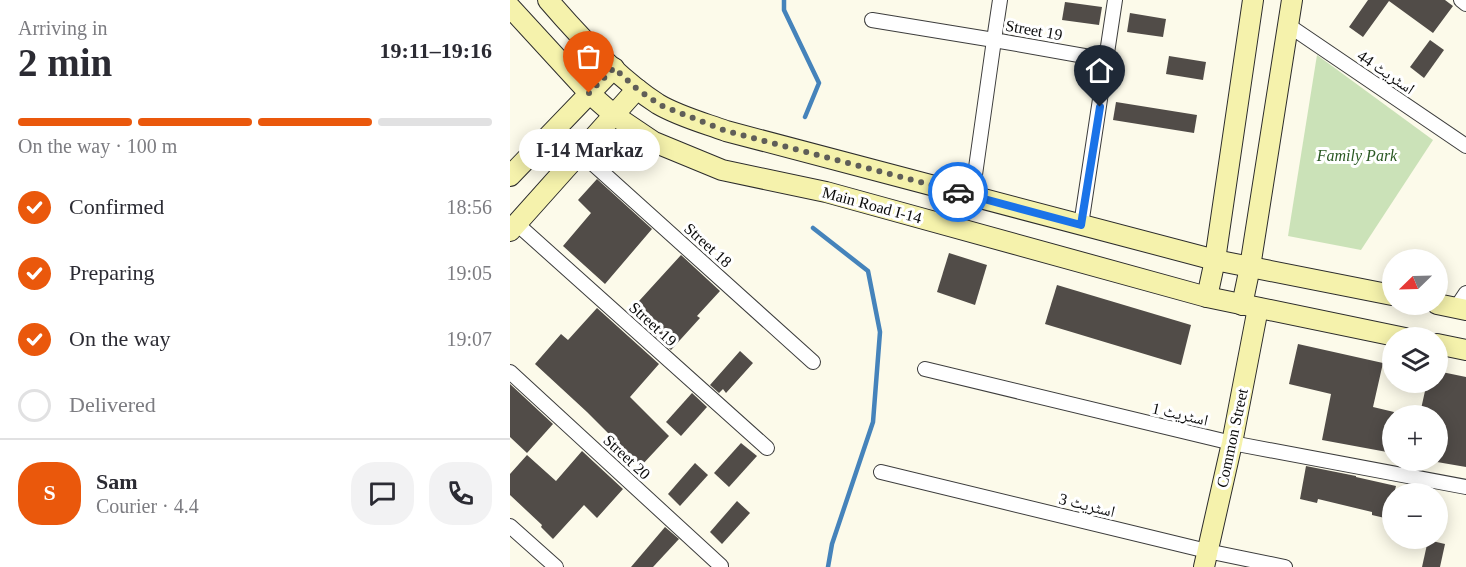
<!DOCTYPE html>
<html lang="en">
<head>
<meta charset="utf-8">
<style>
	body { margin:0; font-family:"Times New Roman","Noto Naskh Arabic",serif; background:#f2f2f3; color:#2b2b33; height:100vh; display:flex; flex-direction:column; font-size:22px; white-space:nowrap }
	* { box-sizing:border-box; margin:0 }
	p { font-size:20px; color:#7c7c81 }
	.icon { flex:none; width:33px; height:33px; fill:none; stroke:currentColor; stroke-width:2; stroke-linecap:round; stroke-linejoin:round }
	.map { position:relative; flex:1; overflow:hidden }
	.drawer { display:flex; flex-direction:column; background:#fff; width:510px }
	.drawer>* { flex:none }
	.needle { width:39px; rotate:247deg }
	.tools { position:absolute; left:872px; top:249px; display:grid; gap:12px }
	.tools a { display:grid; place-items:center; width:66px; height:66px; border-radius:50%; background:#fff; box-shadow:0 3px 15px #0003; font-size:30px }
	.pin { position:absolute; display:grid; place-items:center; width:51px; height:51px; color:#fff; margin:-62px -26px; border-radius:50% 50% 50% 0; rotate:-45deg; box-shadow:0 0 6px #0007 }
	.pin .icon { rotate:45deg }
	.courier { position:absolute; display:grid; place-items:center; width:60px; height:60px; margin:-30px; border:4px solid #1a73e8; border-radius:50%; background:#fff; color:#222; box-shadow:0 2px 8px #0007 }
	.bubble { position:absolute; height:42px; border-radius:21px; background:#fff; box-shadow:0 3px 15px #0003; font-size:20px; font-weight:800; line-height:42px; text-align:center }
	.overview em { font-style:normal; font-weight:800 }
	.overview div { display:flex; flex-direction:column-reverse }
	.overview { display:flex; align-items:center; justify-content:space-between; height:102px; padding:0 18px }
	h1 { font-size:39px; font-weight:800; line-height:45px }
	.bar { display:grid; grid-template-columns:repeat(4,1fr); gap:9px 6px; align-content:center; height:72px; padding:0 18px }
	.bar i { height:8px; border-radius:4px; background:#e1e1e2 }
	.bar .on { background:#ea580c }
	.bar p { grid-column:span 4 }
	.line { display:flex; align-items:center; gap:15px; padding:0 18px; border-top:2px solid #e1e1e2 }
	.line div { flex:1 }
	.round { display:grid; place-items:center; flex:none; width:63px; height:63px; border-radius:24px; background:#f2f2f3 }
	ol { padding:0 18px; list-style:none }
	li { display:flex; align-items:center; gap:18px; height:66px }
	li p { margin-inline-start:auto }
	li .icon { padding:6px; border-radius:50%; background:#ea580c; color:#fff; stroke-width:4 }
	li:last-child { color:#7c7c81 }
	li i { width:33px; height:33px; border:3px solid #e1e1e2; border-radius:50% }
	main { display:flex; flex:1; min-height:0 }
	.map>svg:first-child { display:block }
	.green { fill:#cbe2b8 }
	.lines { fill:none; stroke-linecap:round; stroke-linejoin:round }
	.stream { stroke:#4583bb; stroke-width:4.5 }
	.building { fill:#514c48 }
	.street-casing { stroke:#3d3d3d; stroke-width:16 }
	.secondary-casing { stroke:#2c2c2c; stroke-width:22 }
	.street { stroke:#fff; stroke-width:14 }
	.secondary { stroke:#f5f2ac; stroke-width:20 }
	.done { stroke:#5f5e58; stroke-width:6; stroke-dasharray:0 10.8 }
	.route { stroke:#1a73e8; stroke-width:8 }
	.labels { text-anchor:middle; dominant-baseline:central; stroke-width:6; stroke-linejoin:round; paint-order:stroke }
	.street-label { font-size:16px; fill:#0a0a0a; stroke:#fff }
	.park-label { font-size:16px; font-style:italic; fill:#2a5923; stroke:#fff }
</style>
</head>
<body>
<main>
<section class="drawer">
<div class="overview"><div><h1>2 min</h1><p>Arriving in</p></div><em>19:11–19:16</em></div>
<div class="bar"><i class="on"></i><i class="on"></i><i class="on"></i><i></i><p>On the way · 100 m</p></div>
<ol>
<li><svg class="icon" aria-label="check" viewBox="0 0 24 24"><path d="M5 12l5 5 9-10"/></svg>Confirmed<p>18:56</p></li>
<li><svg class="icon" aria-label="check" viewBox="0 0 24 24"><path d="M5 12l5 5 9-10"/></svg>Preparing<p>19:05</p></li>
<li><svg class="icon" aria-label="check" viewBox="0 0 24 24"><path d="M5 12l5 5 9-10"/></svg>On the way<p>19:07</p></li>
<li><i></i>Delivered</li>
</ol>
<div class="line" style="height:108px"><b class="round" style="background:#ea580c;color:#fff">S</b><div><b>Sam</b><p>Courier · 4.4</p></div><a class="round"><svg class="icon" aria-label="chat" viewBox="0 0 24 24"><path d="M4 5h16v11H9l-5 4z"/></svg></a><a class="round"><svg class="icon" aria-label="phone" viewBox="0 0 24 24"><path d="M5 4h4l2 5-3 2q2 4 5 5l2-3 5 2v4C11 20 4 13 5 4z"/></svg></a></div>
</section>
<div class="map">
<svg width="956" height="567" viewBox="0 0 956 567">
	<rect width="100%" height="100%" fill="#fcfaea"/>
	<path class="green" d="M807,55L923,140L851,250L778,236Z"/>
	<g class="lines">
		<g class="stream">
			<path d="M274,0V10L309,83L295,117"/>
			<path d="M303,228L358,271L370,332L363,422L322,544L318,567"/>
		</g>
	</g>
	<g class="building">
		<path d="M858,0H935L943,6L923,33L879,1L853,37L839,27Z"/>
		<path d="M555,2L592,7L589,25L552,20Z"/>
		<path d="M620,13L656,19L653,37L617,32Z"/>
		<path d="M920,40L934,50L914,78L900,67Z"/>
		<path d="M659,56L696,62L693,80L656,74Z"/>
		<path d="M606,102L687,115L684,133L603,120Z"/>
		<path d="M87,179L142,229L95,284L53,246L81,213L68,200Z"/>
		<path d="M439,253L477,265L465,305L427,292Z"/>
		<path d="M171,255L210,291L187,316L190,318L161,350L119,312Z"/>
		<path d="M547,285L681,325L671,365L535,324Z"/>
		<path d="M87,308L149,364L120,397L159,436L131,466L77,412L25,364L51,334L58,340Z"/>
		<path d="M788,344L873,363L863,407L884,412L877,452L812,440L821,394L779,384Z"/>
		<path d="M230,351L243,363L216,393L213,389L209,393L200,385Z"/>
		<path d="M927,371L956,377V467L927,462V413L911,409L917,382H927Z"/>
		<path d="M0,384L43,424L17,453L0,437Z"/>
		<path d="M182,393L197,407L171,436L156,422Z"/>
		<path d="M231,443L247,456L219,487L204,473Z"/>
		<path d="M72,451L113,489L87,518L74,505L43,539L31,527L32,525L0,495V474L17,455L46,481Z"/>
		<path d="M185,463L198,475L170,506L158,494Z"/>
		<path d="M796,466L846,476V477L886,486L884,494H882L879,519L862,515V512L808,499L807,503L790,499Z"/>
		<path d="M227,501L240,513L212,544L200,532Z"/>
		<path d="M155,527L169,539L143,567H121Z"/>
		<path d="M918,540L935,544L930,567H912Z"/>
	</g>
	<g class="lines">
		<g class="street-casing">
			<g id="street">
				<path d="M490,0L484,40L597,60"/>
				<path d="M951,0L956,4"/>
				<path d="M362,20L484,40L462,196"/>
				<path d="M778,25L956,146"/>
				<path d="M71,153L303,362"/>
				<path d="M7,224L257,448"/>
				<path d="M571,225L605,0"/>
				<path d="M946,308L956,293"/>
				<path d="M415,369L722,443L956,487"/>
				<path d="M0,372L211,566"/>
				<path d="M371,472L697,551L775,567"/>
				<path d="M0,526L46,567"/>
			</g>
		</g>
		<g class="secondary-casing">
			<g id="secondary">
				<path d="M38,0C68,35 109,79 148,104C168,116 194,123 216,131L705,260L882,295"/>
				<path d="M0,7L79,93L104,115L144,142L212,170L316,192L697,297L895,338"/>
				<path d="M0,176L104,68"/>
				<path d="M0,231L127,89"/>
				<path d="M697,297L705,260L743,0"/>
				<path d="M927,304L956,310"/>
				<path d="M732,305L740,267L782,0"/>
				<path d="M927,344L956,350"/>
				<path d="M694,567L722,443L748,308"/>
			</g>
		</g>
		<use href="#street" class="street"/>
		<use href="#secondary" class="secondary"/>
	</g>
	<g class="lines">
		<path class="done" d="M79,93L104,68L127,89L150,105L216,131L448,192"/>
		<path class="route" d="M448,192L571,225L590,107"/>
	</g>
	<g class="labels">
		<g class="street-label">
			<text transform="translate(524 30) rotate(10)">Street 19</text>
			<text transform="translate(876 72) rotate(34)">اسٹریٹ 44</text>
			<text transform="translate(362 205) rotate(15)">Main Road I-14</text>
			<text transform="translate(198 245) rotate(42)">Street 18</text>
			<text transform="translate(143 324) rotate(42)">Street 19</text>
			<text transform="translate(670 414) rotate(13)">اسٹریٹ 1</text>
			<text transform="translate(722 438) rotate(-78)">Common Street</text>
			<text transform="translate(117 457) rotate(43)">Street 20</text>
			<text transform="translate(577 505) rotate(14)">اسٹریٹ 3</text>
		</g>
		<g class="park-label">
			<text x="847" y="155">Family Park</text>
		</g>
	</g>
</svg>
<div class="tools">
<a><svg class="needle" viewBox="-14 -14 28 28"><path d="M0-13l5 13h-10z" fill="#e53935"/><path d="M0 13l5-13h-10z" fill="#7c7c81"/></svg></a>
<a><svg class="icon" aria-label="layers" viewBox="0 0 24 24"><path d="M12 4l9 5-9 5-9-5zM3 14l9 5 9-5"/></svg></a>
<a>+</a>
<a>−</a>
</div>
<div class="pin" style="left:79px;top:93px;background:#ea580c"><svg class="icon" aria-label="bag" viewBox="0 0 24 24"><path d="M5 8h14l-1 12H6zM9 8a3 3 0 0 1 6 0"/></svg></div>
<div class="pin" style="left:590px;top:107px;background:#1f2937"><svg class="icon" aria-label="home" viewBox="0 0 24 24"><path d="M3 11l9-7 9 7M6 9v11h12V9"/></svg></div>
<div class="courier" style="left:448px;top:192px"><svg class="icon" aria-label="car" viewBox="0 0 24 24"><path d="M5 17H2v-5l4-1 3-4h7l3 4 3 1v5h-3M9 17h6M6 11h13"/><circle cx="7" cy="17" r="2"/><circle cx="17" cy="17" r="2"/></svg></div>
<div class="bubble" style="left:9px;top:129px;width:141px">I-14 Markaz</div>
</div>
</main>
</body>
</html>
